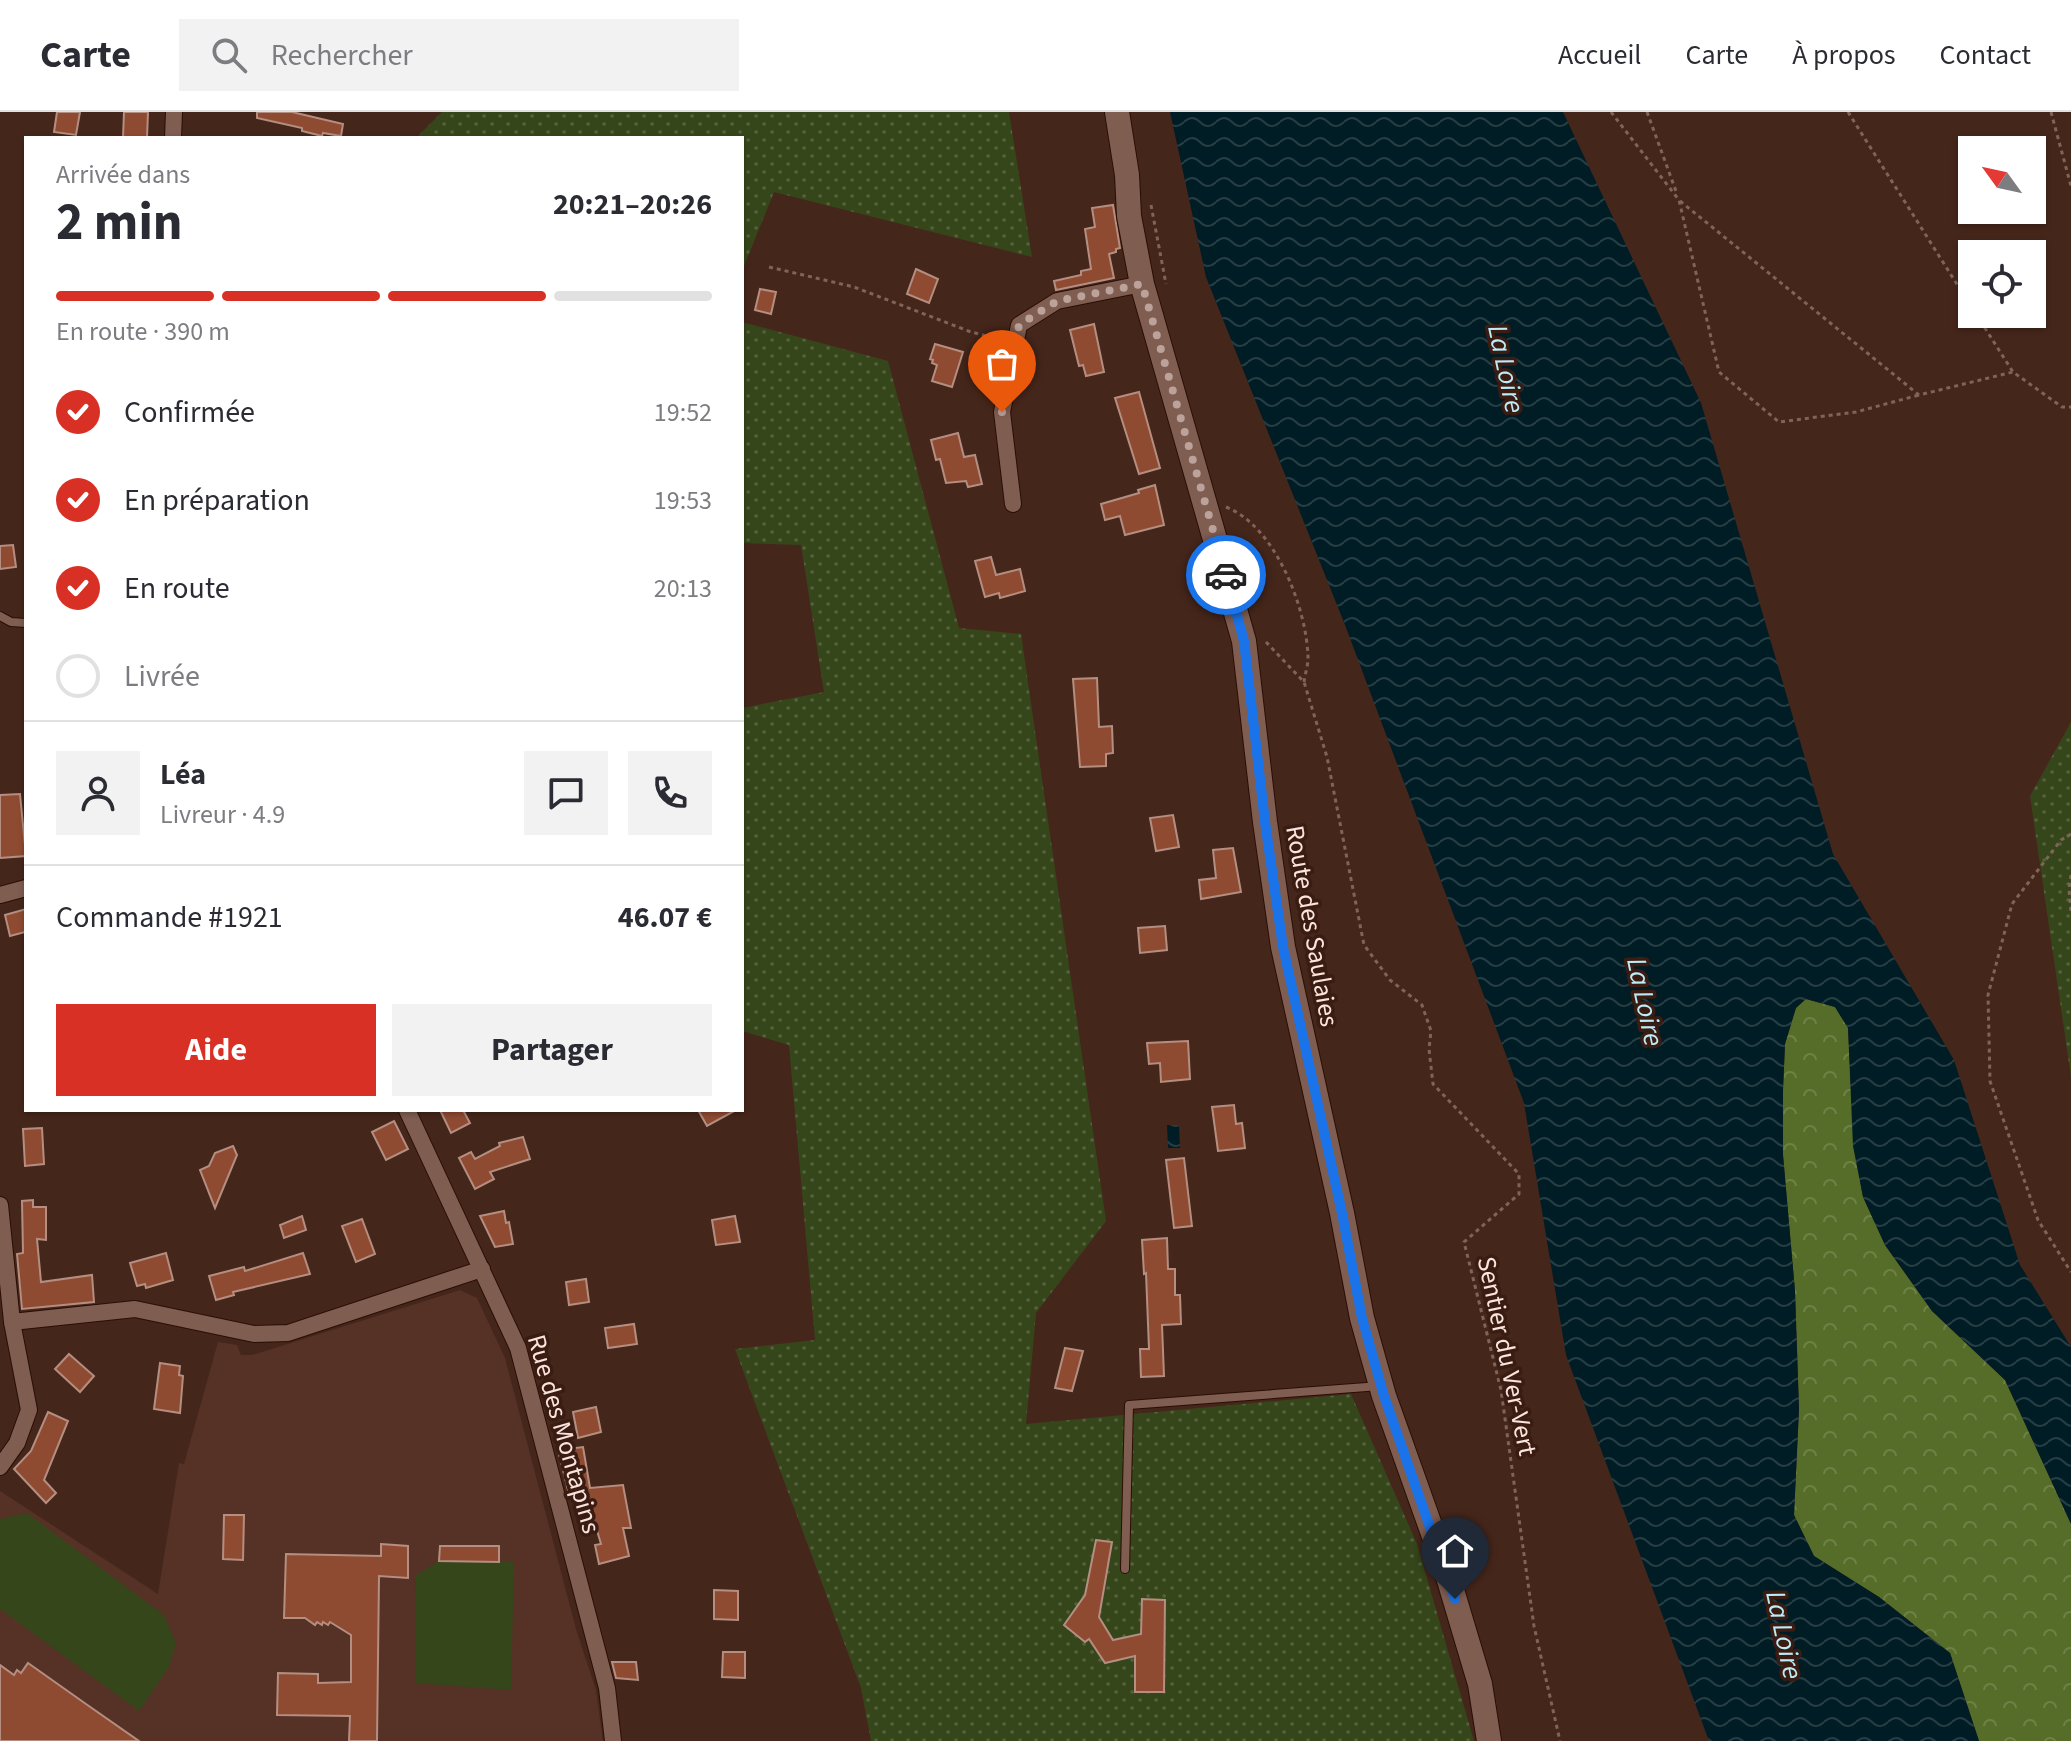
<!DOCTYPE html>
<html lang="fr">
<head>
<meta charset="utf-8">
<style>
	body { margin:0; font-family:"Source Sans 3",sans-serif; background:#f2f2f3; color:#2b2b33; height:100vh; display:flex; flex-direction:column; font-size:30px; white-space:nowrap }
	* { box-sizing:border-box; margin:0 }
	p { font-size:26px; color:#7c7c81 }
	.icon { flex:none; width:44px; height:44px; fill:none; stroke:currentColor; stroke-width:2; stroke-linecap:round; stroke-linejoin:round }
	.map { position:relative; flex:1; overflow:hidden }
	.side { position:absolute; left:24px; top:24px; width:720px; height:976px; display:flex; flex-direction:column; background:#fff; border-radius:0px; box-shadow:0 2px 6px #0004 }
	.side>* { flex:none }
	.needle { width:52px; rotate:303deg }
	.tools { position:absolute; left:1958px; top:24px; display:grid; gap:16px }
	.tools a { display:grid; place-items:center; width:88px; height:88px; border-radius:0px; background:#fff; box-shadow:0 2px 6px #0004; font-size:40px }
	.pin { position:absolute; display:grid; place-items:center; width:68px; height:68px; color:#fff; margin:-82px -34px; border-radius:50% 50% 50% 0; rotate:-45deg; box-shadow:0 0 8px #0007 }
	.pin .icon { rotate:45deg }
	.courier { position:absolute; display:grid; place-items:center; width:80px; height:80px; margin:-40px; border:6px solid #1a73e8; border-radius:50%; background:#fff; color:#222; box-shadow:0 2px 10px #0007 }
	.headline em { font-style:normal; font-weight:700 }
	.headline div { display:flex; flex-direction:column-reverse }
	.headline { display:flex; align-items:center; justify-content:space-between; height:136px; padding:0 32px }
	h1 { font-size:52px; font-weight:700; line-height:60px }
	.bar { display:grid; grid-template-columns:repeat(4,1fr); gap:12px 8px; align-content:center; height:96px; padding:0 32px }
	.bar i { height:10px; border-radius:6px; background:#e1e1e2 }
	.bar .active { background:#d93025 }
	.bar p { grid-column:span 4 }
	.line { display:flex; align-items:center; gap:20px; padding:0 32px; border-top:2px solid #e1e1e2 }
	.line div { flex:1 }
	.round { display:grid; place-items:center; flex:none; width:84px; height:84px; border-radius:0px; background:#f2f2f3 }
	ol { padding:0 32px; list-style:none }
	li { display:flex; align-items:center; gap:24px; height:88px }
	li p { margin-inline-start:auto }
	li .icon { padding:8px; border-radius:50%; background:#d93025; color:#fff; stroke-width:4 }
	li:last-child { color:#7c7c81 }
	li i { width:44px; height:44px; border:4px solid #e1e1e2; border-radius:50% }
	.action { display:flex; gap:16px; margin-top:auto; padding:16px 32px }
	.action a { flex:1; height:92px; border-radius:0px; background:#d93025; color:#fff; font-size:32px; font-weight:700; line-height:92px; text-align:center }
	.action a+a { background:#f2f2f3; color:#2b2b33 }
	header { display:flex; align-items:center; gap:48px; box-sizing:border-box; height:112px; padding:0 40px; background:#fff; border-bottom:2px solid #e1e1e2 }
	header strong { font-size:38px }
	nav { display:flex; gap:44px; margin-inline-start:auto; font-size:28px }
	.search { width:560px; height:72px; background:#f2f2f3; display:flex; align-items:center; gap:20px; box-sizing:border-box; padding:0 28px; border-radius:0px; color:#7c7c81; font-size:30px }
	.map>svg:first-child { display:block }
	.built { fill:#563125 }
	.grass { fill:url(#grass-dots) }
	.forest { fill:url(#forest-crowns) }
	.pitch { fill:#36461b }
	.water { fill:url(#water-waves) }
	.building { fill:#8f4b32; stroke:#b48e81; stroke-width:2 }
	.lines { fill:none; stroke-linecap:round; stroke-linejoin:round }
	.lane-casing { stroke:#2a0e05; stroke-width:10 }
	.street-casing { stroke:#2a0e05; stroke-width:18 }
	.secondary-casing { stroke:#2a0e05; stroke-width:26 }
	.path { stroke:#80645a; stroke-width:3; stroke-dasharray:4 4; stroke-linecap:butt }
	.lane { stroke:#805d51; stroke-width:8 }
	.street { stroke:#805d51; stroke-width:16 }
	.secondary { stroke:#805d51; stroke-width:24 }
	.done { stroke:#bba29a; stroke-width:8; stroke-dasharray:0 14.4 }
	.route { stroke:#1a73e8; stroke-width:10 }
	.labels { text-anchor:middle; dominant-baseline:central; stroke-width:7; stroke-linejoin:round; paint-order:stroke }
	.street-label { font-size:26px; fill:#fae5de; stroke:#3a1c12 }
	.water-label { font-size:28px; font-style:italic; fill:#bdecf9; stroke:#3a1c12 }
</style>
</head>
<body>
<header>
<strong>Carte</strong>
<div class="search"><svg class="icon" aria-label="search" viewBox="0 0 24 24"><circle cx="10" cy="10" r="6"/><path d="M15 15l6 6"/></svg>Rechercher</div>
<nav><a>Accueil</a><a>Carte</a><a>À propos</a><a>Contact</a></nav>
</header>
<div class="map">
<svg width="2071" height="1629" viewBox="0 0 2071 1629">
	<defs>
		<pattern id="grass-dots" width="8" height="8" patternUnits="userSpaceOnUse" patternTransform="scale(2)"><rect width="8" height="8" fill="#36461b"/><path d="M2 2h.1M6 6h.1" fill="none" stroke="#54613c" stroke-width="1.8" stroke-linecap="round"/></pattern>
		<pattern id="forest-crowns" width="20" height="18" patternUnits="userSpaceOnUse" patternTransform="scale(2)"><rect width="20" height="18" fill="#556d29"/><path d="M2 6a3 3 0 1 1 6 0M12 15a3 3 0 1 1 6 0" fill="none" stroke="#6e8248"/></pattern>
		<pattern id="water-waves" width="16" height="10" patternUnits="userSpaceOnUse" patternTransform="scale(2)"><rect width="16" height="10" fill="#001c24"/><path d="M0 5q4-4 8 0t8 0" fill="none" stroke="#263d43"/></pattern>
	</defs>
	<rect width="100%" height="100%" fill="#45261b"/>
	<path class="built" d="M460,1178L477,1186L505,1246L576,1517L596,1578L603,1629H0V1379L158,1482L179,1351L184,1352L218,1230L237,1233L241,1243H252Z"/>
	<g class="grass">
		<path d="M442,0H1009L1032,145L774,80L742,159V26H416Z"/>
		<path d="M742,210L888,249L959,516L1021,522L1106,1109L1036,1201L1026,1312L1351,1282L1417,1432L1474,1629H871L861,1576L735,1237L815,1228L789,933L742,919V596L824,580L801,433L742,431Z"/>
		<path d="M2071,610V965L2030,684Z"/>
	</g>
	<path class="forest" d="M1806,887L1835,895L1848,916L1854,1034L1863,1085L1885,1133L1932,1199L2005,1268L2071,1412V1629H1979L1950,1541L1879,1485L1814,1444L1794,1403L1799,1297L1795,1179L1783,1043V978L1785,932L1796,895Z"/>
	<g class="pitch">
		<path d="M27,1401L164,1503L176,1531L169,1555L139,1599L0,1497V1407Z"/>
		<path d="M439,1449L514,1450L511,1578L415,1571L416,1463Z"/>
	</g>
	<g class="water">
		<path d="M1170,0H1563L1701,291L1833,742L1954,948L2020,1153L2071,1235V1412L2005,1268L1932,1199L1885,1133L1863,1085L1853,1034L1848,916L1835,895L1806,887L1796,896L1785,932L1783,978V1043L1795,1179L1799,1297L1794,1403L1814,1444L1879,1485L1950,1541L1979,1629H1709L1566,1243L1524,991L1345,513L1206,165Z"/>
		<path d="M1167,1013H1179L1180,1036H1168Z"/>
	</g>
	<g class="building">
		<path d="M57,0H80L76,23L54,20Z"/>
		<path d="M124,0H148L147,26H123Z"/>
		<path d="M257,0H292L343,12L341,24L323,21L322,24L302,19V16L257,6Z"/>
		<path d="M1113,93L1120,136L1116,137V140L1109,142L1114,166L1056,178L1054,169L1081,163V159L1091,157L1085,117L1095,115L1092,96Z"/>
		<path d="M916,157L938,167L929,191L907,182Z"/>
		<path d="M760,177L776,180L771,202L755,198Z"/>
		<path d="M1094,212L1104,260L1086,264L1083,253L1079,254L1070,218Z"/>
		<path d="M935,232L963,240L952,275L932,269L937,253L932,251L933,248L930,247Z"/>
		<path d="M1139,280L1160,356L1139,362L1115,286Z"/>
		<path d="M958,321L964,345L975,343L982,372L968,375L966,369L946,371L940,347L936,348L931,328Z"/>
		<path d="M1155,373L1164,413L1125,423L1120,404L1105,408L1101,392L1139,381L1138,378Z"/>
		<path d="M13,433L16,455L0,457V434Z"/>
		<path d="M991,445L996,463L1020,457L1025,479L1000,486L999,481L985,485L975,449Z"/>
		<path d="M1097,566L1099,615L1112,614L1113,641L1106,642V654L1080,655L1073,567Z"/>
		<path d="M20,682L26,744L0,746V683Z"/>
		<path d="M1173,703L1179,735L1156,739L1150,706Z"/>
		<path d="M1233,736L1241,780L1201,787L1199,768L1216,766L1213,738Z"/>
		<path d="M26,797L25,820L10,824L5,803Z"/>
		<path d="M1165,814L1167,838L1140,841L1138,816Z"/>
		<path d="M1188,929L1190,967L1161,970L1160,951L1149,952L1147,931Z"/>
		<path d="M1234,993L1236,1012L1242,1011L1245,1036L1218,1039L1212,995Z"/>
		<path d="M440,998H463L470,1011L451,1021Z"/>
		<path d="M698,998H736L707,1014Z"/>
		<path d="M394,1009L408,1037L386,1048L372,1020Z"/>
		<path d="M42,1016L44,1052L25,1054L23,1017Z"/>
		<path d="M523,1025L530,1047L490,1060L494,1067L475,1077L459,1046L471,1040L475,1047L500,1034L499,1031Z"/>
		<path d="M233,1034L237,1043L215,1096L200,1058L209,1054L215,1041Z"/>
		<path d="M1184,1046L1192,1114L1174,1116L1166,1048Z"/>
		<path d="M33,1088V1095H46V1128L37,1127L41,1170L92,1163L94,1190L22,1197L17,1142L23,1141L22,1089Z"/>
		<path d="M504,1099L506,1111L509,1110L513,1132L495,1135L480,1104Z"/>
		<path d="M302,1104L306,1118L284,1126L280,1113Z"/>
		<path d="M735,1104L740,1130L716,1133L712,1108Z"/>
		<path d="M362,1107L375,1142L356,1150L342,1114Z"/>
		<path d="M1167,1126L1168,1157H1175V1183H1180L1181,1212L1162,1213L1164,1264L1141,1265L1140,1237H1149L1146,1161L1144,1162L1142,1128Z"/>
		<path d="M166,1141L173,1168L146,1176L145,1172L137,1174L130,1151Z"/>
		<path d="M303,1141L310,1162L233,1180L234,1183L216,1188L209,1164L244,1155L245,1159Z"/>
		<path d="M586,1167L589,1190L569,1193L566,1170Z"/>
		<path d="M634,1212L637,1232L608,1236L605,1216Z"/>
		<path d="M1065,1236L1083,1239L1072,1279L1055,1276Z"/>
		<path d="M69,1242L94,1264L80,1280L55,1257Z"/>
		<path d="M160,1251L180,1254L179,1263L183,1264L180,1301L154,1297Z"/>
		<path d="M596,1295L601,1320L578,1326L573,1300Z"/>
		<path d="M48,1300L68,1309L44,1368L56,1381L46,1391L14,1357L31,1339Z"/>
		<path d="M583,1335L590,1376L623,1373L631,1416H623L629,1444L599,1452L595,1433L601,1432L593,1405H590L586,1395L582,1377L568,1378L558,1338Z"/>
		<path d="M224,1403H244L243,1448L223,1447Z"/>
		<path d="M1096,1428L1112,1430L1099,1505L1113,1528L1141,1522L1142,1487L1165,1488L1164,1580H1135V1544L1105,1551L1089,1527L1085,1530L1064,1513L1085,1483Z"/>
		<path d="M381,1432L408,1434V1466L379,1464L377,1629H349L350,1604L277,1603L278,1561L318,1562V1571L351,1570V1523L330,1510L328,1513L323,1510L322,1513L317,1510L315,1513L305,1506H284L286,1442L381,1444Z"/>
		<path d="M440,1434H499V1450L439,1449Z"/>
		<path d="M714,1478L738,1479V1508L714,1507Z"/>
		<path d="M723,1540H745V1566L722,1565Z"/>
		<path d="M612,1550H636L638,1568L616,1566Z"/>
		<path d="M28,1551L86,1592L139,1629H0V1553L14,1563L17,1558L21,1561Z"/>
	</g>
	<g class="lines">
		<g class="lane-casing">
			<g id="lane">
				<path d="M0,504L11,510L26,511"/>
				<path d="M1125,1457L1129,1293L1380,1274"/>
			</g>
		</g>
		<g class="street-casing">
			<g id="street">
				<path d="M173,26L174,0"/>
				<path d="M1013,392L1002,300L1019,213L1057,189L1142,172"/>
				<path d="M0,783L26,776"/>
				<path d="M407,998L518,1236L607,1576L613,1629"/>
				<path d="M0,1093L12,1210"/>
				<path d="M0,1355L17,1331L29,1298L12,1210L135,1197L254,1222L288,1221L482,1157"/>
			</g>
		</g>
		<g class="secondary-casing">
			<path id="secondary" d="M1117,0L1127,63L1129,104L1142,172L1244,529L1265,710L1283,835L1342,1101L1362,1206L1384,1284L1446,1458L1480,1572L1489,1629"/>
		</g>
		<g class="path">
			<path d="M1611,0L1679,88L1719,260L1779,310L1856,300L1919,283"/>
			<path d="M1647,0L1677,82"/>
			<path d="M1848,0L1972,196"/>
			<path d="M2051,0L2071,74"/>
			<path d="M1680,89L1919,283L2013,260"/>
			<path d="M1151,93L1166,172"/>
			<path d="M769,155L854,175L971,220L1000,227"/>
			<path d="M1976,202L2013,260L2062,295H2071"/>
			<path d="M1226,395C1275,414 1307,496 1308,546C1308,554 1305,562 1304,570"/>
			<path d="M1266,530L1304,570L1327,645L1364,833L1390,868L1422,893L1431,919L1429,937L1433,972L1519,1062V1082L1464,1130L1501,1278L1534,1514L1560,1629"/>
			<path d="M2071,722L2061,728L2012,792L1988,883L1990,969L2038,1108L2071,1160"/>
			<path d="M2071,763L2069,777L2071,800"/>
		</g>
		<use href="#lane" class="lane"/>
		<use href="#street" class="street"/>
		<use href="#secondary" class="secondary"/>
	</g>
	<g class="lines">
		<path class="done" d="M1002,300L1019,213L1057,189L1142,172L1226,463"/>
		<path class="route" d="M1226,463L1244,529L1265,710L1283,835L1342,1101L1362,1206L1384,1284L1455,1487"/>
	</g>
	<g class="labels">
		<g class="street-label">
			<text transform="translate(1312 814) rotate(80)">Route des Saulaies</text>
			<text transform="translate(1507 1244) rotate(78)">Sentier du Ver-Vert</text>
			<text transform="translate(564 1322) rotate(74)">Rue des Montapins</text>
		</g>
		<g class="water-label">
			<text transform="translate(1506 257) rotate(78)">La Loire</text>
			<text transform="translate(1645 890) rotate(78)">La Loire</text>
			<text transform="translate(1784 1523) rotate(78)">La Loire</text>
		</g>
	</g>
</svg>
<div class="tools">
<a><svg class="needle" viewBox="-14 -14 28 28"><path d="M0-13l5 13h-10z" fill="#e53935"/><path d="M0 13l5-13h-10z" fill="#7c7c81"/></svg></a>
<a><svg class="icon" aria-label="locate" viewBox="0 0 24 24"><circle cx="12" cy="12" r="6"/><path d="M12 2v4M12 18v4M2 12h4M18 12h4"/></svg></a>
</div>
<div class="pin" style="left:1002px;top:300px;background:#ea580c"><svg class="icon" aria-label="bag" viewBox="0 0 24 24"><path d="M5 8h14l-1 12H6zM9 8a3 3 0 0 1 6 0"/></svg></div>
<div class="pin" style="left:1455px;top:1487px;background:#1f2937"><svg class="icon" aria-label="home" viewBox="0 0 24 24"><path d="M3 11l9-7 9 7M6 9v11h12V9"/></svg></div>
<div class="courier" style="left:1226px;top:463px"><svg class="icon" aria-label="car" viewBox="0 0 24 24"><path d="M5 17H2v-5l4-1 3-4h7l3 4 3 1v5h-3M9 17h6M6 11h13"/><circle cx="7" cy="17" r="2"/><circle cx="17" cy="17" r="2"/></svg></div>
<section class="side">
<div class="headline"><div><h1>2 min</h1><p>Arrivée dans</p></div><em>20:21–20:26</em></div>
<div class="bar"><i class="active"></i><i class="active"></i><i class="active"></i><i></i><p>En route · 390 m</p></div>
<ol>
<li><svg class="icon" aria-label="check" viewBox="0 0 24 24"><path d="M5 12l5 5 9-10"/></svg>Confirmée<p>19:52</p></li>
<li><svg class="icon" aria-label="check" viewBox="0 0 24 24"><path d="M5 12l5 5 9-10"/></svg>En préparation<p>19:53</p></li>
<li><svg class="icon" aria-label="check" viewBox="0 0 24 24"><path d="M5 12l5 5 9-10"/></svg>En route<p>20:13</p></li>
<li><i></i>Livrée</li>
</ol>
<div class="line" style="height:144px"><a class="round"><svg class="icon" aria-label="person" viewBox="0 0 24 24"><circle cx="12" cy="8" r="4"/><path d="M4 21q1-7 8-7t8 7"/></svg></a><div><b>Léa</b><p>Livreur · 4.9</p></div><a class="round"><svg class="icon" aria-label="chat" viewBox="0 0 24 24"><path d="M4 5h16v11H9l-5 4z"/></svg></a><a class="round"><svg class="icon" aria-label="phone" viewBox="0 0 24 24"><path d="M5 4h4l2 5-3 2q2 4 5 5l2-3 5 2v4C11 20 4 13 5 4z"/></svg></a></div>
<div class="line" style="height:104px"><div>Commande #1921</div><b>46.07 €</b></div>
<div class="action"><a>Aide</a><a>Partager</a></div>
</section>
</div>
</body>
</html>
